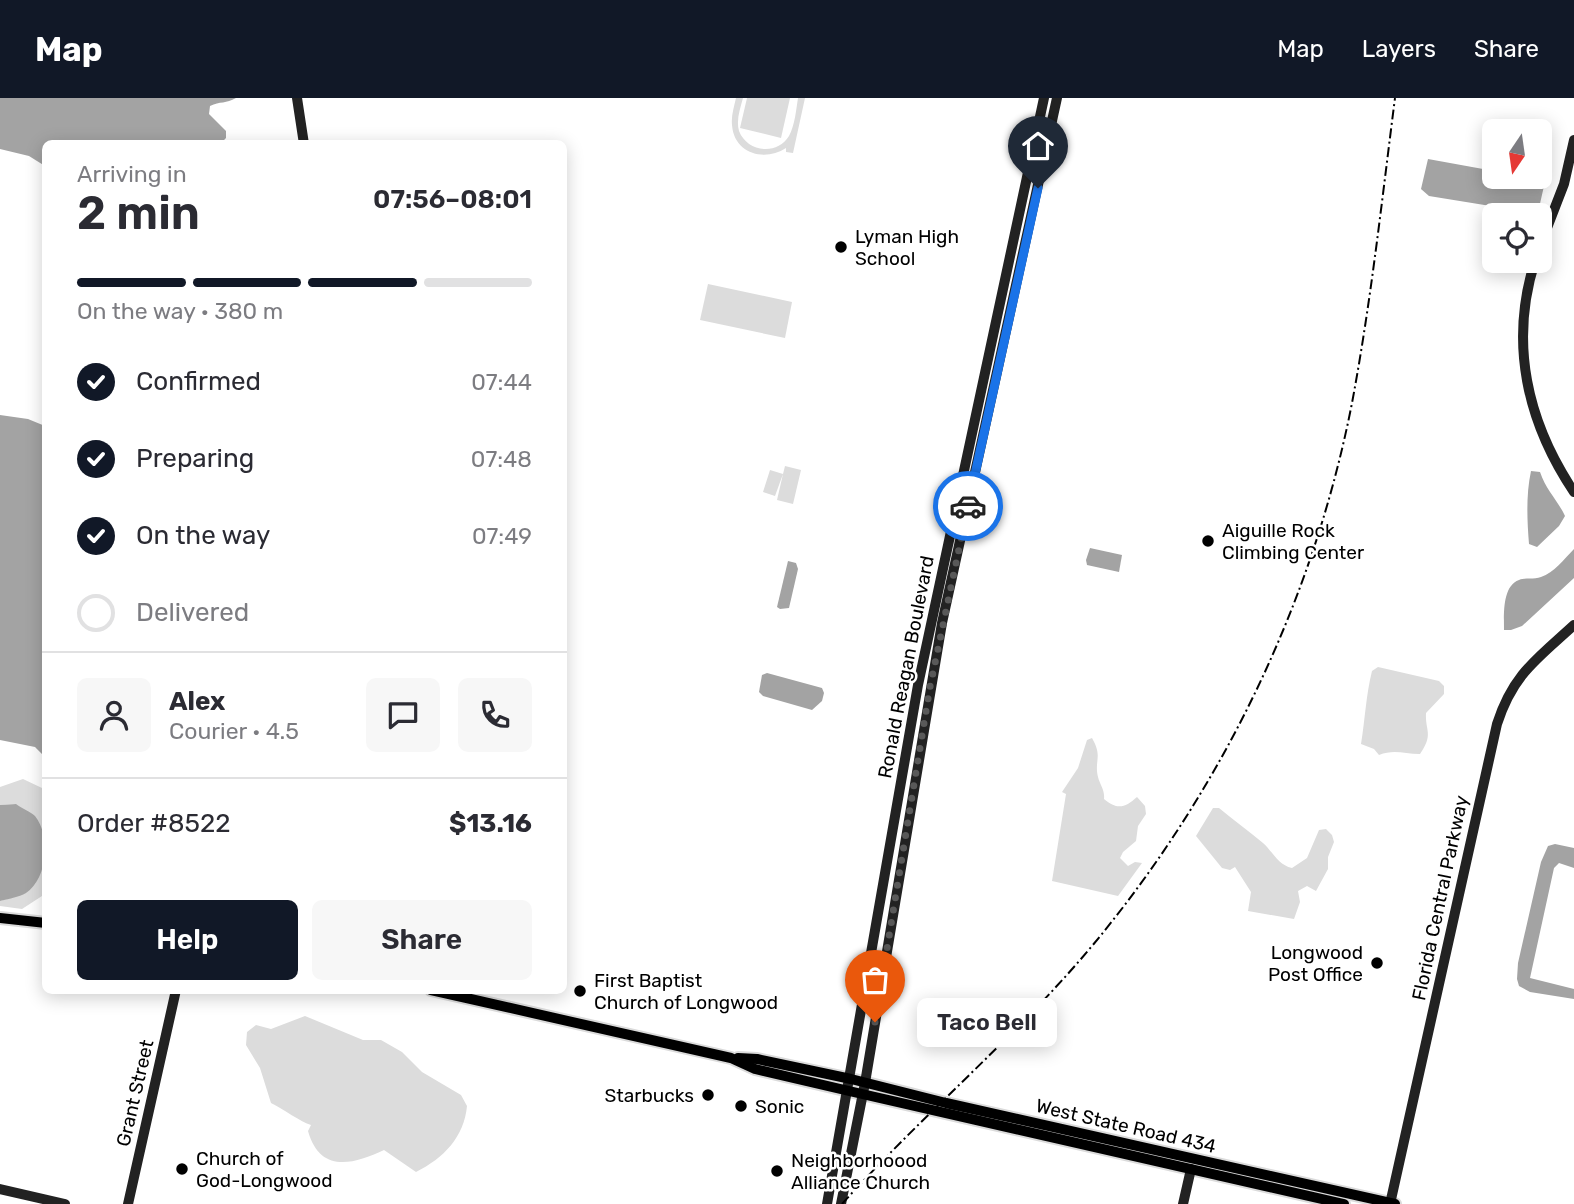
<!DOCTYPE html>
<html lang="en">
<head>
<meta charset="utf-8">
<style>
	body { margin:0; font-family:Rubik,sans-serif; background:#f7f7f7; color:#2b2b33; height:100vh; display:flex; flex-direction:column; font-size:26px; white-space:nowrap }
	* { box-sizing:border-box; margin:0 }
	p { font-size:23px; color:#7c7c81 }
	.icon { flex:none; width:38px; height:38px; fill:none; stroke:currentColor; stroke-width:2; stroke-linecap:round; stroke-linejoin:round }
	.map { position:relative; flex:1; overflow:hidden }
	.details { position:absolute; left:42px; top:42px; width:525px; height:854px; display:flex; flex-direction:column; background:#fff; border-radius:10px; box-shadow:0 4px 18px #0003 }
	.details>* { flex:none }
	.needle { width:46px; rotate:193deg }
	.buttons { position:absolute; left:1482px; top:21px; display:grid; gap:14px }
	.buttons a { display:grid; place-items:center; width:70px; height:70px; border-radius:10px; background:#fff; box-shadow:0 4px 18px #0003; font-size:35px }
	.pin { position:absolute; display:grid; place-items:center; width:60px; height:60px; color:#fff; margin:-72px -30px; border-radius:50% 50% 50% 0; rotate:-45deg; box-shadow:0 0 7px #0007 }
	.pin .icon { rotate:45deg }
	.courier { position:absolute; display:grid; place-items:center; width:70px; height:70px; margin:-35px; border:5px solid #1a73e8; border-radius:50%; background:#fff; color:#222; box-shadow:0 2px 9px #0007 }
	.bubble { position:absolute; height:49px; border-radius:10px; background:#fff; box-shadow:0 4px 18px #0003; font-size:23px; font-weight:600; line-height:49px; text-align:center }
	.summary em { font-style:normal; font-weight:600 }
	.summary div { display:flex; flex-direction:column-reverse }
	.summary { display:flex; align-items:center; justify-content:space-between; height:119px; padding:0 35px }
	h1 { font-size:46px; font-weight:600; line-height:52px }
	.bar { display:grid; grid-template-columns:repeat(4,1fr); gap:10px 7px; align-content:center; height:84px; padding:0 35px }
	.bar i { height:9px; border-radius:5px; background:#e1e1e2 }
	.bar .on { background:#111827 }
	.bar p { grid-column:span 4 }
	.line { display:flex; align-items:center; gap:18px; padding:0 35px; border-top:2px solid #e1e1e2 }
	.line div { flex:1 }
	.round { display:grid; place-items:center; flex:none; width:74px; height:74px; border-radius:10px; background:#f7f7f7 }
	ol { padding:0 35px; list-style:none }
	li { display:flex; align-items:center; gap:21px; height:77px }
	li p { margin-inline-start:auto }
	li .icon { padding:7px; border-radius:50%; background:#111827; color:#fff; stroke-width:4 }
	li:last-child { color:#7c7c81 }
	li i { width:38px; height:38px; border:4px solid #e1e1e2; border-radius:50% }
	.cta { display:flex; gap:14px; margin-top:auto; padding:14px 35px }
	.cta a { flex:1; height:80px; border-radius:10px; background:#111827; color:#fff; font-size:28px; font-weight:600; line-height:80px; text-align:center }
	.cta a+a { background:#f7f7f7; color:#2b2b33 }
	header { display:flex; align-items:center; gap:42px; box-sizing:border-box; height:98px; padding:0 35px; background:#111827; color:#fff }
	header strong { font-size:33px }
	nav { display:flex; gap:38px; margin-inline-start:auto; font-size:24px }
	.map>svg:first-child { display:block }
	.green { fill:#dcdcdc }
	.water { fill:#a3a3a3 }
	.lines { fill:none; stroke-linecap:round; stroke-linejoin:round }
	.primary-casing { stroke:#dbdbdb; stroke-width:14 }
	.secondary { stroke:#222; stroke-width:10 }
	.primary { stroke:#000; stroke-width:10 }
	.rail { stroke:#000; stroke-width:2; stroke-dasharray:10 3.5 2 3.5; stroke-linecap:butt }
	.done { stroke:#595959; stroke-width:7; stroke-dasharray:0 12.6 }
	.route { stroke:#1a73e8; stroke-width:9 }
	.poi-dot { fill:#000; stroke:#fff; stroke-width:2.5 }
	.labels { text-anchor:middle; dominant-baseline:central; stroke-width:5; stroke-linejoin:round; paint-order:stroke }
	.poi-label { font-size:19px; fill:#000; stroke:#fff; text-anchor:start }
	.street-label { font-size:19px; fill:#000; stroke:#fff }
</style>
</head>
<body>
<header>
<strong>Map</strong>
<nav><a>Map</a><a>Layers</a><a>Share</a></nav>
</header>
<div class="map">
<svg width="1574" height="1106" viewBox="0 0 1574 1106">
	<rect width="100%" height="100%" fill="#fff"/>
	<g class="green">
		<path d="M736,0H743C740,11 736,22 739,33C747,54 777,58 789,38C795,27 796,12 798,0H805L793,55L786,54V50C765,64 734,56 732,27C731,18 734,9 736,0Z"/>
		<path d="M747,0H790L781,40L740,30Z"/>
		<path d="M708,186L792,204L785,240L700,222Z"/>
		<path d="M785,368L801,372L793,406L777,402L783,376L775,398L763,394L770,372L783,376Z"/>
		<path d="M1378,569L1439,583L1444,588V596L1426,615C1425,633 1434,636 1420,656C1404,656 1394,651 1379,657L1374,651L1361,646C1365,621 1366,597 1372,573Z"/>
		<path d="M1092,640C1103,659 1094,662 1098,679C1100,687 1105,692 1104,701C1117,712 1125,710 1137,699L1145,708L1146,716L1138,728L1136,743L1123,754L1120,760L1128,768L1135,764L1142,765L1118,798L1052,783L1066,696L1062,694L1078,670L1087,642Z"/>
		<path d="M23,681L42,690L45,697V789L42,798L22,811L0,808V803L14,799L16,706L0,707V689Z"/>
		<path d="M1213,710H1219C1233,722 1249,733 1263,745C1273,754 1278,767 1292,770L1307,760L1319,732L1326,731L1332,737L1334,744L1328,759V771L1316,793L1307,788L1298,793L1300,804L1294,821L1248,813L1251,794L1235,769L1230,772L1222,770L1196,738Z"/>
		<path d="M305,918L363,942H381L402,954L422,974L461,997L467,1008C464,1039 444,1060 416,1074L384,1052C352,1067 320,1075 308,1033L311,1027C301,1024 283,1011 271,1005L260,970L246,947L247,934L256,927L271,931Z"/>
	</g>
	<g class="water">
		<path d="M0,0H236C226,6 220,3 210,8L209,16L226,33V40L221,45L46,46L45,68L29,58L0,51Z"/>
		<path d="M1428,61L1494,73V79C1511,79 1533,74 1544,88L1539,110L1534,115L1429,98L1421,91Z"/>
		<path d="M0,317L28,321L45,328V659L35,649L0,642Z"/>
		<path d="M1531,373L1540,374C1546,392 1557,401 1565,418L1559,428L1537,449L1529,446C1527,422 1526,396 1531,373Z"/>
		<path d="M1090,450L1122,457L1119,474L1087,467L1086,462Z"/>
		<path d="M1574,451V480L1522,528L1511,532H1504C1504,517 1502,488 1519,482C1526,479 1534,482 1541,479C1554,475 1564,461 1574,451Z"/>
		<path d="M788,463L796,465L798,471L789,510L780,511L777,509Z"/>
		<path d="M767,575L822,590L824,595L822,603L812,612L763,598L759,594L762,577Z"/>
		<path d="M16,706C21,710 31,714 35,718C51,738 48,780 26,795C19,799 8,801 0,803V707Z"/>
		<path d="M1555,746L1574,750V770L1559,765L1554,770L1530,880L1574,891V901L1530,894L1519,888L1517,881L1518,865L1541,764L1548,748Z"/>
	</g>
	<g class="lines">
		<g class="primary-casing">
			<g id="primary">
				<path d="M0,820L46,825"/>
				<path d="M431,892L731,960L755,971L849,993L1344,1106"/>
				<path d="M738,960L757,961L851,981L946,1005L1395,1106"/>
			</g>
		</g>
		<g class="secondary">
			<path d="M297,0L304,46"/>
			<path d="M1540,148L1564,86L1574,42"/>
			<path d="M1535,163C1509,245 1527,324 1574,394"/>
			<path d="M0,1091L65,1106"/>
			<path d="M128,1106L176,892"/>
			<path d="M827,1106L918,587L1044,0"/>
			<path d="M841,1106L865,985L942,525L1057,0"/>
			<path d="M1183,1106L1191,1071"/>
			<path d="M1390,1106L1497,626C1513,576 1537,561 1574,527"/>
		</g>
		<use href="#primary" class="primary"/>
		<path class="rail" d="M842,1106C922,1017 1015,940 1092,848C1222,692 1313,504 1352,305C1371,204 1382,101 1395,0"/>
	</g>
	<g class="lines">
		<path class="done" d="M875,924L930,589L968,408"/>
		<path class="route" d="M968,408L1038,90"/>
	</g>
	<g class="poi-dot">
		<circle cx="841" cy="149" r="7"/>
		<circle cx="1208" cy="443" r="7"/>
		<circle cx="1377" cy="865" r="7"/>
		<circle cx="580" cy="893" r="7"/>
		<circle cx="708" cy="997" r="7"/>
		<circle cx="741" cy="1008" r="7"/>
		<circle cx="182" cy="1071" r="7"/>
		<circle cx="777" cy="1073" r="7"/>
	</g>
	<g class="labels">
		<g class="poi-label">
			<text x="855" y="138">Lyman High<tspan x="855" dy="22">School</tspan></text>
			<text x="1222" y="432">Aiguille Rock<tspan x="1222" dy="22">Climbing Center</tspan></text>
			<text x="1363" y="854" text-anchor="end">Longwood<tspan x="1363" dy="22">Post Office</tspan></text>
			<text x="594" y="882">First Baptist<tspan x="594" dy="22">Church of Longwood</tspan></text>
			<text x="694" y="997" text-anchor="end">Starbucks</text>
			<text x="755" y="1008">Sonic</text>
			<text x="196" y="1060">Church of<tspan x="196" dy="22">God-Longwood</tspan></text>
			<text x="791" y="1062">Neighborhoood<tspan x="791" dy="22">Alliance Church</tspan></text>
		</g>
		<g class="street-label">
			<text transform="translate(906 569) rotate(-79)">Ronald Reagan Boulevard</text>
			<text transform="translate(1440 800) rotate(-78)">Florida Central Parkway</text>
			<text transform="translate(135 995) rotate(-77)">Grant Street</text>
			<text transform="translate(1126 1028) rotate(13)">West State Road 434</text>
		</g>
	</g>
</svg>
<div class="buttons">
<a><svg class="needle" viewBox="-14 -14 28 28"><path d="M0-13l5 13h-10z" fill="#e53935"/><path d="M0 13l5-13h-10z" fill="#7c7c81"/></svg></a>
<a><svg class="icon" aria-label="locate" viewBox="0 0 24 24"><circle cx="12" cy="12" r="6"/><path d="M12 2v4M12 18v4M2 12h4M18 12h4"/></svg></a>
</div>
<div class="pin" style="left:875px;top:924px;background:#ea580c"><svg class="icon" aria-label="bag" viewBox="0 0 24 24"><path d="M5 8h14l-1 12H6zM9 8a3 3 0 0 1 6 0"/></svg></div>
<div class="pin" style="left:1038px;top:90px;background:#1f2937"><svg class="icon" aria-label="home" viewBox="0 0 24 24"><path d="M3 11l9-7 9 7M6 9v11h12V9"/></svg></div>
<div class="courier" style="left:968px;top:408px"><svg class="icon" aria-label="car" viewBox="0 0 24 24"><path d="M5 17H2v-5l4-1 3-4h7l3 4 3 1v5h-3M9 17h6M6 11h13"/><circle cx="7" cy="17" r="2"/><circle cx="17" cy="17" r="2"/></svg></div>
<div class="bubble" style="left:917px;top:900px;width:140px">Taco Bell</div>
<section class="details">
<div class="summary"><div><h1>2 min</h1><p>Arriving in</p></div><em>07:56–08:01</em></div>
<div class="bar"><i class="on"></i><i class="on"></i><i class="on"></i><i></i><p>On the way · 380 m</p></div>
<ol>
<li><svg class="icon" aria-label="check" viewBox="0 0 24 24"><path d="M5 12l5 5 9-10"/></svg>Confirmed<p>07:44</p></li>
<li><svg class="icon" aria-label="check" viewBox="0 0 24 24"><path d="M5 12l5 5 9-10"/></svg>Preparing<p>07:48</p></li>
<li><svg class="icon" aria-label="check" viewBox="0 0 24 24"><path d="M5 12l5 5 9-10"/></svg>On the way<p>07:49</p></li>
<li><i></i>Delivered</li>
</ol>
<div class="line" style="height:126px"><a class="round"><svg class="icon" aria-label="person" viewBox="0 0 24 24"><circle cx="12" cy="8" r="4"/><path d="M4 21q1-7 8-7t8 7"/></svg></a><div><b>Alex</b><p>Courier · 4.5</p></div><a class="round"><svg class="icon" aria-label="chat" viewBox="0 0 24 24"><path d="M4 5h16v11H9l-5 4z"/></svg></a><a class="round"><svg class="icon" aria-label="phone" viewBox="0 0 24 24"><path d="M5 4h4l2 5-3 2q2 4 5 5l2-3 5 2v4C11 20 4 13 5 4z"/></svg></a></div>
<div class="line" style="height:91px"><div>Order #8522</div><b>$13.16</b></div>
<div class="cta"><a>Help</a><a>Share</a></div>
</section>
</div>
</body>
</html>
